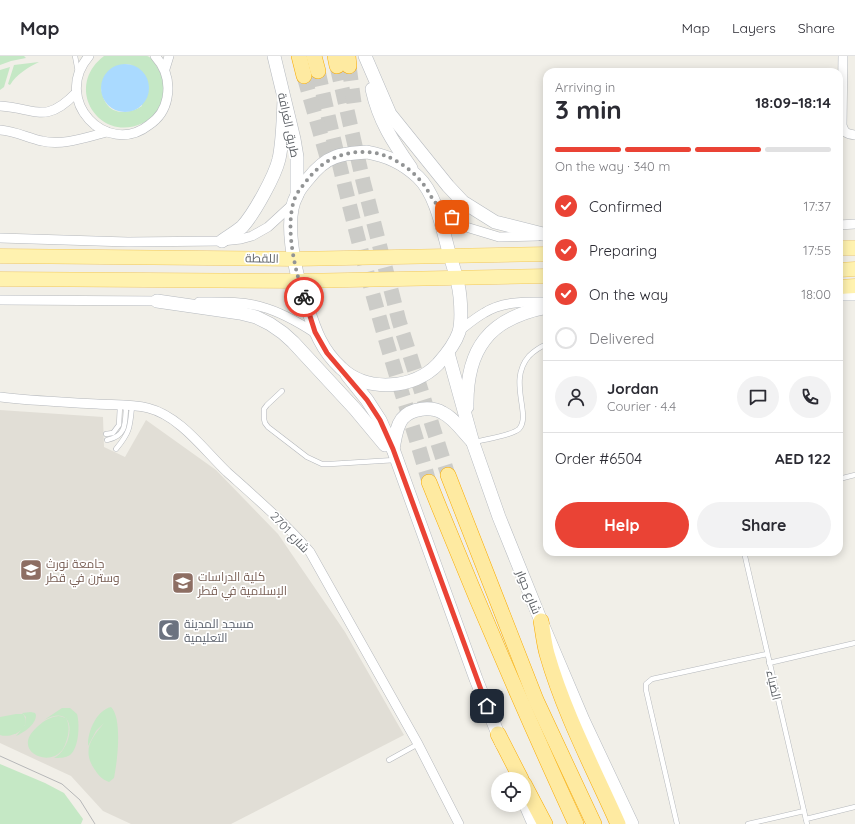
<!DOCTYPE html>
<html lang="en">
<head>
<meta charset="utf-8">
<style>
	body { margin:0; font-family:Quicksand,Cairo,sans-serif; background:#f2f2f3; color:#2b2b33; height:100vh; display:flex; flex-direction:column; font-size:15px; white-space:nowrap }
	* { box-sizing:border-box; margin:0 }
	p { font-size:13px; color:#7c7c81 }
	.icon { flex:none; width:22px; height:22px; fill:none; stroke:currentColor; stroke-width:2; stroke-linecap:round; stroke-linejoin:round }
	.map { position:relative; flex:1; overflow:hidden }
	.drawer { position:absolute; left:543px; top:12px; width:300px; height:488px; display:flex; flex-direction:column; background:#fff; border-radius:12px; box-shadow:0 2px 10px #0003 }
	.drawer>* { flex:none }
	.tools { position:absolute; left:491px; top:716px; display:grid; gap:8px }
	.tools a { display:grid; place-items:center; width:40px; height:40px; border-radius:50%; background:#fff; box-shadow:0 2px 10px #0003; font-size:20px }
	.pin { position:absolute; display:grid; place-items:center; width:34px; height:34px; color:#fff; margin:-17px; border-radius:8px; box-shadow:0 2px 6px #0006 }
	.courier { position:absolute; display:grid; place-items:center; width:40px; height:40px; margin:-20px; border:3px solid #ea4335; border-radius:50%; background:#fff; color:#222; box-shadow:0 1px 5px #0007 }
	.summary em { font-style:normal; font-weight:700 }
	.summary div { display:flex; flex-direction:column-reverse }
	.summary { display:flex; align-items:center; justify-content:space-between; height:68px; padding:0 12px }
	h1 { font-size:26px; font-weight:700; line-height:30px }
	.bar { display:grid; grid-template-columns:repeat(4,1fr); gap:6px 4px; align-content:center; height:48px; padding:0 12px }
	.bar i { height:5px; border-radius:3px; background:#e1e1e2 }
	.bar .current { background:#ea4335 }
	.bar p { grid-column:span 4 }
	.line { display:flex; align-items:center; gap:10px; padding:0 12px; border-top:1px solid #e1e1e2 }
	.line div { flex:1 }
	.round { display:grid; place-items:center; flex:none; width:42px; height:42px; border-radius:21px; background:#f2f2f3 }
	ol { padding:0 12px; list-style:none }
	li { display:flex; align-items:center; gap:12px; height:44px }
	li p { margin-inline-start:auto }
	li .icon { padding:4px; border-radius:50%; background:#ea4335; color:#fff; stroke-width:4 }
	li:last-child { color:#7c7c81 }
	li i { width:22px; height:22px; border:2px solid #e1e1e2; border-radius:50% }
	.cta { display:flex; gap:8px; margin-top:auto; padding:8px 12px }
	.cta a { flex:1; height:46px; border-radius:24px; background:#ea4335; color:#fff; font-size:16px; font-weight:700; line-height:46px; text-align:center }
	.cta a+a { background:#f2f2f3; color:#2b2b33 }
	header { display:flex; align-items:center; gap:24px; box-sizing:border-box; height:56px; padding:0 20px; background:#fff; border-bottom:1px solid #e1e1e2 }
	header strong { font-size:19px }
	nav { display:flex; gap:22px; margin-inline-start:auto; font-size:14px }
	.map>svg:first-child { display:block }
	.education { fill:#e1ded6 }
	.green { fill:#c5e8c5; fill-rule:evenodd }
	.water { fill:#aadaff }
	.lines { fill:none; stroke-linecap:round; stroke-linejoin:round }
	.trunk-tunnel { stroke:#ccccc8; stroke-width:15; stroke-dasharray:15 8; stroke-linecap:butt }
	.service-casing { stroke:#b5b8bc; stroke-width:5.5 }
	.minor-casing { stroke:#b5b8bc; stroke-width:10 }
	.secondary-casing { stroke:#b6babf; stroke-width:14 }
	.primary-casing { stroke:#f2c960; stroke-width:15 }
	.trunk-casing { stroke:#f9ab00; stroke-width:16 }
	.service { stroke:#fff; stroke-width:4.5 }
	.minor { stroke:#fff; stroke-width:9 }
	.secondary { stroke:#fff; stroke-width:13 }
	.primary { stroke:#fff2af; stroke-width:14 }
	.trunk { stroke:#feeaa1; stroke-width:15 }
	.tram { stroke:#b6b7b8; stroke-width:1 }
	.done { stroke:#929495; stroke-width:4; stroke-dasharray:0 7.2 }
	.route { stroke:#ea4335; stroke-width:5 }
	.labels { text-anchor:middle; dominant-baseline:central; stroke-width:3.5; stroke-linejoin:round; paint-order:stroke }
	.street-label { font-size:12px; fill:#5f6368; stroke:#fff }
	.education-label { font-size:12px; fill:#785e54; stroke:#fff; text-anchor:start }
	.worship-label { font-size:12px; fill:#5b616d; stroke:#fff; text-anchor:start }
</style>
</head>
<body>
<header>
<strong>Map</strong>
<nav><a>Map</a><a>Layers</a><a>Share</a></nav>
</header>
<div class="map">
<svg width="855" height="768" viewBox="0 0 855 768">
	<rect width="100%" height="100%" fill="#f1efe8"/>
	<path class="education" d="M0,354L103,361L104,391L125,401L146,364L216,414L278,478L345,576L404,679L231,768H131L103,755L71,720L0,687Z"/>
	<g class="green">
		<path d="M0,0H24L26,2L11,5L0,9Z"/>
		<path d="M104,0C112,0 141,0 147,0C151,1 155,7 157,11C166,25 166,39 159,54C155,60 149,65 143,67C99,88 63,31 104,0ZM125,8L132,9L142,50C131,57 114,60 106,47C103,43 102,36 101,32Z"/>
		<path d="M39,6C27,12 17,18 10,29L8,28L14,9Z"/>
		<path d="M10,11L4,31L0,34V14Z"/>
		<path d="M111,651C123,663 117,707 114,722L109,726C103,724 98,719 95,714C81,694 92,682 104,667L96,675L88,690V688C88,675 97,654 111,651Z"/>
		<path d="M62,652H70L77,658C80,668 79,692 70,699C65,702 60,702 54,702C73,693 80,645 44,664Z"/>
		<path d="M31,656L35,657L36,659C36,669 23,677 16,680L25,669L26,661L22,657Z"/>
		<path d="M16,658H23C33,672 12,683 0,679V661Z"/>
		<path d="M59,660L66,662C70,669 69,678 66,686C58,716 10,698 35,673C42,666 49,661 59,660Z"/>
		<path d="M0,708L45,727L64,737L83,763L81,768H0Z"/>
	</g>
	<circle class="water" cx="125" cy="32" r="24"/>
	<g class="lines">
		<g class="trunk-tunnel">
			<path d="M337,10L363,125L399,265L448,419"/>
			<path d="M349,10L354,47"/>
			<path d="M318,15C337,101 358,187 382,271C397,323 414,374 429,426"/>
			<path d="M304,20L327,101"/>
		</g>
		<g class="service-casing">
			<g id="service">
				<path d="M75,0L78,16"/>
				<path d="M282,335L267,349L264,353V363L265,367L268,371L307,401L322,408H330L395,404"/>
				<path d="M106,378L113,377L119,369L120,350"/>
				<path d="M107,384C127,380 125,367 126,350"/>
				<path d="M475,386C485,383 511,380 519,373C532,359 507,325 529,300C534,295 540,291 547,288"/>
				<path d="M116,393C130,376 130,372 132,350"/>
				<path d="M839,423L855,419"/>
				<path d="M744,496L807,768"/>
				<path d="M769,607L855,587"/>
				<path d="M389,704L418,688"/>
				<path d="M806,763L855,751"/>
				<path d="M677,768L646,634V628L652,623L767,598"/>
				<path d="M748,768L804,755"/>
			</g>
		</g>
		<g class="minor-casing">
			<g id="minor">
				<path d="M89,0C51,44 107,102 149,69C158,63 165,53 167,42C170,26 166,12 155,0"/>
				<path d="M843,0L842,69C844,77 847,78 855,79"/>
				<path d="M165,13L169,0"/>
				<path d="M0,50C36,52 45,69 76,37"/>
				<path d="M0,74C15,75 28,82 42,85C63,90 87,81 107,76"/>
				<path d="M435,146L466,171L499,181L538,180"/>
				<path d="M839,169L855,168"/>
				<path d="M0,182L128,186L222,185L241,183L252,180L268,171L293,148"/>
				<path d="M839,240H855"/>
				<path d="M0,244L162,245"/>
				<path d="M199,246C219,246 242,245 262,251C281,256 298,266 315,277"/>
				<path d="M459,275C467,269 475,262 484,257C503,245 526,246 547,246"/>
				<path d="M0,341C32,345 64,346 97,348C113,349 132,348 148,352C180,360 204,394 227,416C256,442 285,467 310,496L418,688L459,768"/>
			</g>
		</g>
		<g class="secondary-casing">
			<g id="secondary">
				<path d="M274,0L294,83L297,101V138"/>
				<path d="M365,0L390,58L448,130L463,146L495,166L547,179"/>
				<path d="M372,33C379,65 393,86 411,112"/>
				<path d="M367,96C387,100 402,106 418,121C437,139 443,176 450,200C454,213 459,227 460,241C461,252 462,265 459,276C455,288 446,299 438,308C414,333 367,337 341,312C318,291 313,268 303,239C295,214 283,163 297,139C299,133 304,128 308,123C315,114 324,105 335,101C345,97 356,97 367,96Z"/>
				<path d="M222,185C229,180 236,176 242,171C254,158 275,120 279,103C283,84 283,64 284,44"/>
				<path d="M157,245L240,257L256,261L270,268L283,277L293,286L355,353L385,389"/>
				<path d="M448,297L473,387L499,461L541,565L583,664L632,768"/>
				<path d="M347,319L367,344L380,364L393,393L476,623L502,688"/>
				<path d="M467,351C466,293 489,262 547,251"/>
				<path d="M393,393C395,383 396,371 402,363C411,352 431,350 443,357C454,362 463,376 472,385"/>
				<path d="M524,745L534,768"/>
			</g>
		</g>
		<g class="primary-casing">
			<g id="primary">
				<path d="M839,192H855"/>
				<path d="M0,200L294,203L547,198"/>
				<path d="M839,214L855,213"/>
				<path d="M0,223L299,225L547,220"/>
				<path d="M839,231L855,230"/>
			</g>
		</g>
		<g class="trunk-casing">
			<g id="trunk">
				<path d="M299,0L304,20"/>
				<path d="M314,0L318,15"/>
				<path d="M335,0L337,10"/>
				<path d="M348,0L349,10"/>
				<path d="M448,419L536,644L594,768"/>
				<path d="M429,426C475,541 524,655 576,768"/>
				<path d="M541,565C543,576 544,587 547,598C564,657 593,712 618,768"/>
				<path d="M498,678L521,723"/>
				<path d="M524,728L545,768"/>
			</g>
		</g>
		<use href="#service" class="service"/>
		<use href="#minor" class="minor"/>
		<use href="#secondary" class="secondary"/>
		<use href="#primary" class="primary"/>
		<use href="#trunk" class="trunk"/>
		<path class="tram" d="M0,700L62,728L80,744L95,768"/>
	</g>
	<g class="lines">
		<path class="done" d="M304,241C295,214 286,176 293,148C295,139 300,133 305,127C310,120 316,114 322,109C339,96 366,92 386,100C401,106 417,118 426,132C429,136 431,141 434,145C439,151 446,156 452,161"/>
		<path class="route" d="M304,241L315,276L327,297L367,344L380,364L393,393L487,650"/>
	</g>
	<defs>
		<g id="university-square" transform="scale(1.15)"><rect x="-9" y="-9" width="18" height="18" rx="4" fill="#8d6e63" stroke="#fff"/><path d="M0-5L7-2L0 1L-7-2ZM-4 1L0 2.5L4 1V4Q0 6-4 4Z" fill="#fff"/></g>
		<g id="mosque-square" transform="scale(1.15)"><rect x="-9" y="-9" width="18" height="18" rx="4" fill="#6b7280" stroke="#fff"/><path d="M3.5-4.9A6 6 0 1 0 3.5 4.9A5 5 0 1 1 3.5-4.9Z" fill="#fff"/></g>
	</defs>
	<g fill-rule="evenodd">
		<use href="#university-square" x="31" y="514"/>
		<use href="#university-square" x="183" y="527"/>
		<use href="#mosque-square" x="169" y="574"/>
	</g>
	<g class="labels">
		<g class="street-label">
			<text transform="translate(289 69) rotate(78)">طريق الغرافة</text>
			<text transform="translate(262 202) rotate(1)">اللقطة</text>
			<text transform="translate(290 476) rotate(47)">شارع 2701</text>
			<text transform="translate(529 536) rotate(68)">شارع حوار</text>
			<text transform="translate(774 629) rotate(77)">الضياء</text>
		</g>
		<g class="education-label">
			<text x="46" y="507">جامعة نورث<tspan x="46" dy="14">وسترن في قطر</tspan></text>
			<text x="198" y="520">كلية الدراسات<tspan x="198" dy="14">الإسلامية في قطر</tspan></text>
		</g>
		<g class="worship-label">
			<text x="184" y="567">مسجد المدينة<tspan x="184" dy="14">التعليمية</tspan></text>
		</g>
	</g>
</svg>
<div class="tools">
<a><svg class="icon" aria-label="locate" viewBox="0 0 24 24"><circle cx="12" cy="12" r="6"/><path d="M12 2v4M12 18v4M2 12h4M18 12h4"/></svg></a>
</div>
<div class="pin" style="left:452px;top:161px;background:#ea580c"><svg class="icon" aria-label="bag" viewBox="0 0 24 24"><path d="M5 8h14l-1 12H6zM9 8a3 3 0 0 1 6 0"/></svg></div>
<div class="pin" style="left:487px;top:650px;background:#1f2937"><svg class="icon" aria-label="home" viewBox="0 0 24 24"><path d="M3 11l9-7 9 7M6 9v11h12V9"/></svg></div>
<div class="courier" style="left:304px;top:241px"><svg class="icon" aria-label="bike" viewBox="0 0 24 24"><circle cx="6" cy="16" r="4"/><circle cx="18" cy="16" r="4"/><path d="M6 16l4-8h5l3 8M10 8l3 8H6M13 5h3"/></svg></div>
<section class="drawer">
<div class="summary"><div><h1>3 min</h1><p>Arriving in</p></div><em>18:09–18:14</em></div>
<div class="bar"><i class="current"></i><i class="current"></i><i class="current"></i><i></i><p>On the way · 340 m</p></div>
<ol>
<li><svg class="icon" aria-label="check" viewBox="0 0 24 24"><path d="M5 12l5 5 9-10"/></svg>Confirmed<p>17:37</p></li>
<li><svg class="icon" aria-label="check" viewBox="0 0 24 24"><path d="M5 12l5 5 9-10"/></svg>Preparing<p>17:55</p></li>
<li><svg class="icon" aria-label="check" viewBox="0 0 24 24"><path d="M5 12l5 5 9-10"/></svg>On the way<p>18:00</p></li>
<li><i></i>Delivered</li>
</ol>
<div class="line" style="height:72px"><a class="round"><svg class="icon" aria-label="person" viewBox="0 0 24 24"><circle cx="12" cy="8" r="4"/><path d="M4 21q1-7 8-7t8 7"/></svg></a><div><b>Jordan</b><p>Courier · 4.4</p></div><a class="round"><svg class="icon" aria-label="chat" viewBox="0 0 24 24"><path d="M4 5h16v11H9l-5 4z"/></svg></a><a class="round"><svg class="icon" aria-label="phone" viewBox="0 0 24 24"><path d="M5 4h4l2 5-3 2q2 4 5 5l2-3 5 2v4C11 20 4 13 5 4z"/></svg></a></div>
<div class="line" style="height:52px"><div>Order #6504</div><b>AED 122</b></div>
<div class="cta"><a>Help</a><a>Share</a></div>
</section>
</div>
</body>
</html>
